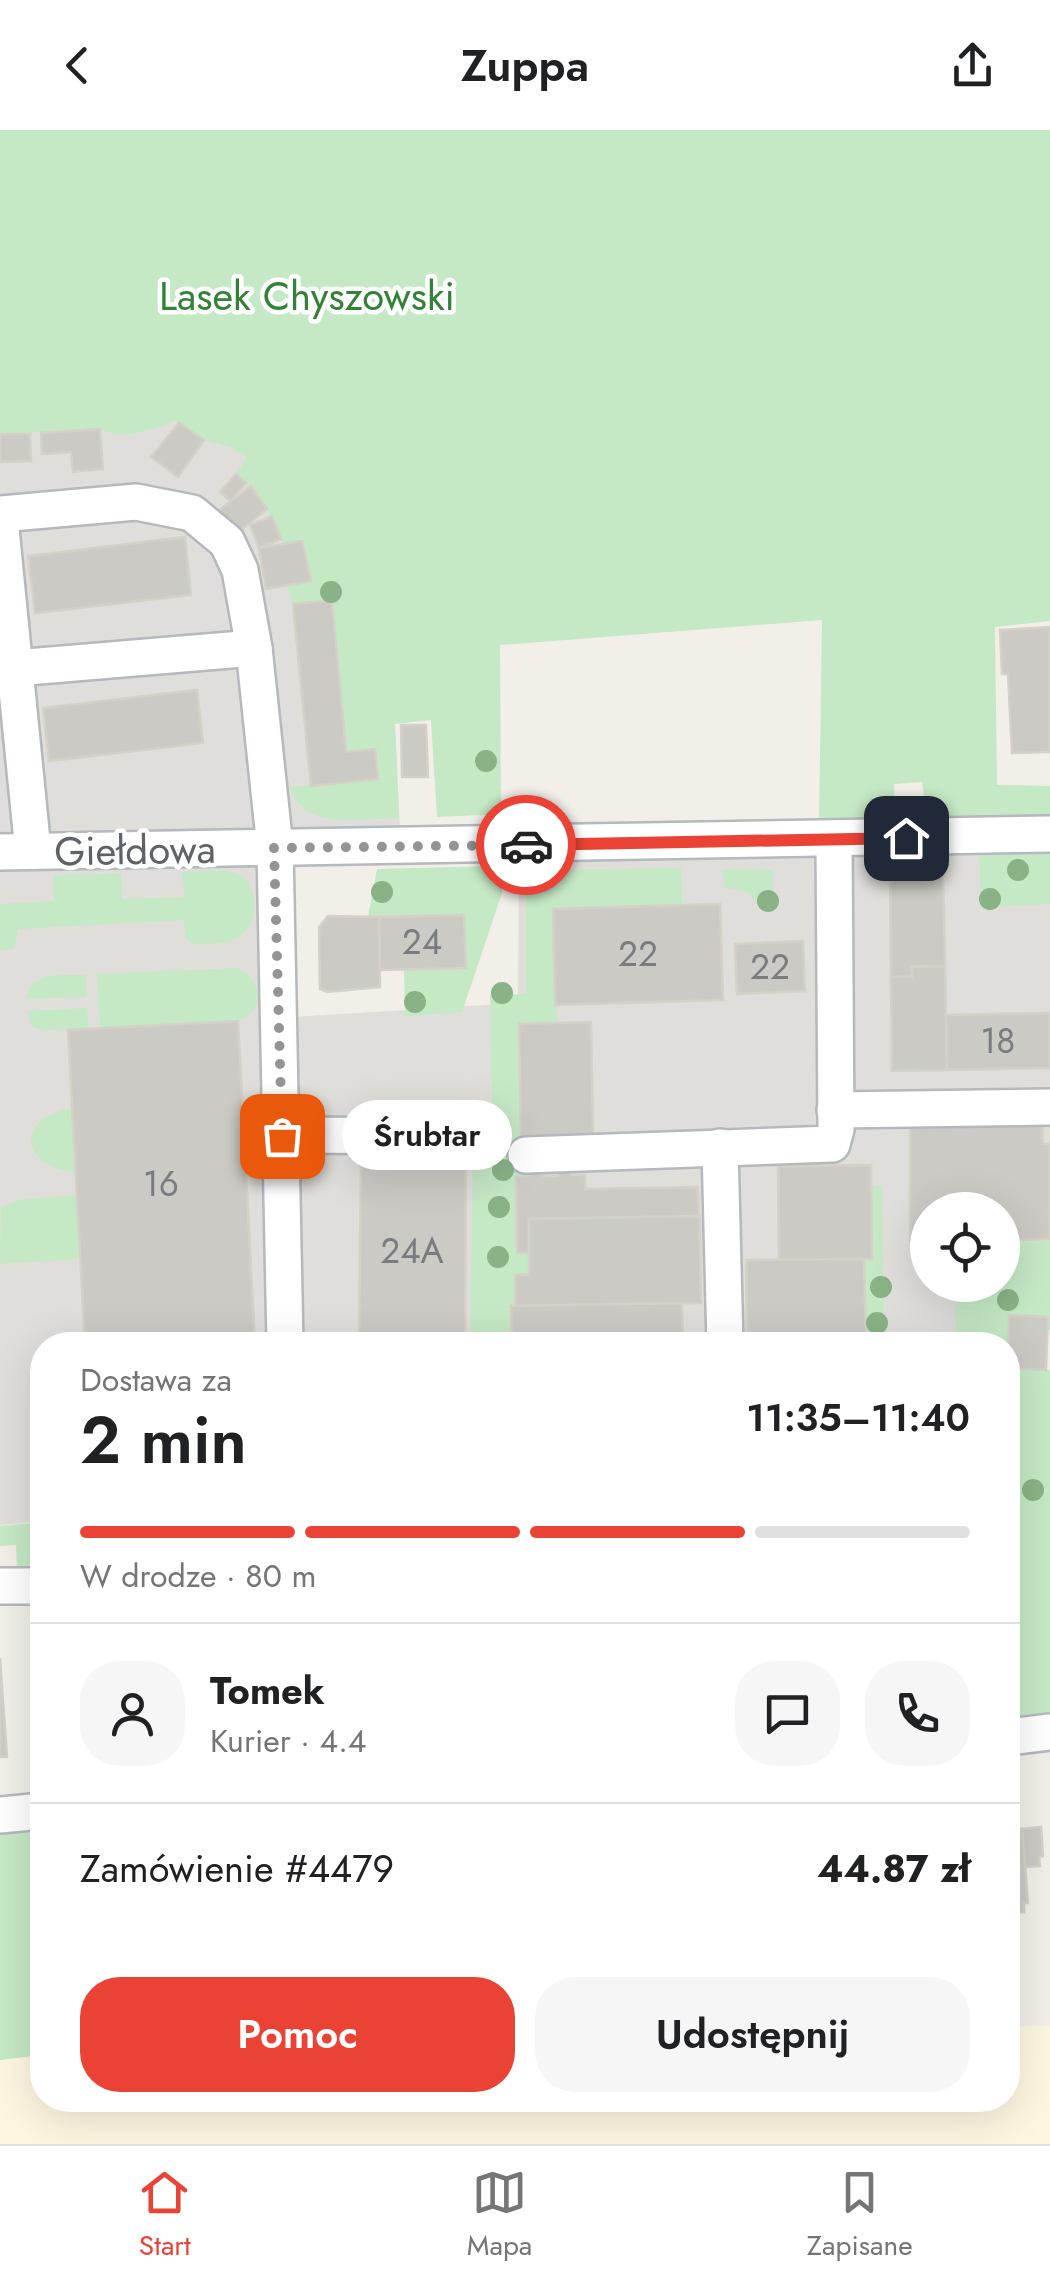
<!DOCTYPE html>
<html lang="pl">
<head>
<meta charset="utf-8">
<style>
	body { margin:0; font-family:Jost,sans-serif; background:#f6f6f6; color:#202124; height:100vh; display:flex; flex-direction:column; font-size:38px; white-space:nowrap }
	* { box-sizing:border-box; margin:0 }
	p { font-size:32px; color:#757577 }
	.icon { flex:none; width:55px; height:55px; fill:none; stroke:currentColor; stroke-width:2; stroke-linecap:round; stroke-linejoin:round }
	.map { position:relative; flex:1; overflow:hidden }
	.details { position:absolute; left:30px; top:1202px; width:990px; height:780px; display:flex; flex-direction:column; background:#fff; border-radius:40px; box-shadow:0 10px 40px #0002 }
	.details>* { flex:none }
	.tools { position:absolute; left:910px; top:1062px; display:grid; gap:20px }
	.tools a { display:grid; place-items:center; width:110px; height:110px; border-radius:50%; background:#fff; box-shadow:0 10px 40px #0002; font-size:50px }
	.pin { position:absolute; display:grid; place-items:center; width:85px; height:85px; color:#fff; margin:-42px; border-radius:20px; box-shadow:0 5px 15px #0006 }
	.courier { position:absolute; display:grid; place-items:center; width:100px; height:100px; margin:-50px; border:8px solid #ea4335; border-radius:50%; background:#fff; color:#222; box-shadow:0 2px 12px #0007 }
	.bubble { position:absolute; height:70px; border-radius:35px; background:#fff; box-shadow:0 10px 40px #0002; font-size:32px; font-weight:600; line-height:70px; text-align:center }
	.overview em { font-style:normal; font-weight:600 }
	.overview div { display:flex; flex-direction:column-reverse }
	.overview { display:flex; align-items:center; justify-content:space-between; height:170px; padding:0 50px }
	h1 { font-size:65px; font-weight:600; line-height:75px }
	.bar { display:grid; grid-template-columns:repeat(4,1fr); gap:15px 10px; align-content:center; height:120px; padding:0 50px }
	.bar i { height:12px; border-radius:8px; background:#e0e0e0 }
	.bar .current { background:#ea4335 }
	.bar p { grid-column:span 4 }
	.line { display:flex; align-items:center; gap:25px; padding:0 50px; border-top:2px solid #e0e0e0 }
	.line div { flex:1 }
	.round { display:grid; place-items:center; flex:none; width:105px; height:105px; border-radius:40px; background:#f6f6f6 }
	.cta { display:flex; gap:20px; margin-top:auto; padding:20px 50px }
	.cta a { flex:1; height:115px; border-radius:40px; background:#ea4335; color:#fff; font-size:40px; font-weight:600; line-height:115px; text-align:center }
	.cta a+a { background:#f6f6f6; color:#202124 }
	header { display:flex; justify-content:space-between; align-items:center; height:130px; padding:0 50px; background:#fff; font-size:45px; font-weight:600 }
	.dock { display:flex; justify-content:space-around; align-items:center; height:140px; border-top:2px solid #e0e0e0; background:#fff; font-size:28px; color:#757577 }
	.dock a { display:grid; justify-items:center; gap:5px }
	.dock .current { color:#ea4335 }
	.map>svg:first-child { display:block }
	.commercial { fill:#fef7e0 }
	.industrial { fill:#e0deda; fill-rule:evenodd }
	.green { fill:#c5e8c5 }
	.building { fill:#cccac5; stroke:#d6d1c6; stroke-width:2.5 }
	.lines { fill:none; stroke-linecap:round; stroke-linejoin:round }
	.minor-casing { stroke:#b5b8bc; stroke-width:40 }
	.minor { stroke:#fff; stroke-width:35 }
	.tree { fill:#89b387 }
	.done { stroke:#929495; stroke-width:10; stroke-dasharray:0 18 }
	.route { stroke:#ea4335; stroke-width:12 }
	.labels { text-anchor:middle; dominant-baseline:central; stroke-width:9; stroke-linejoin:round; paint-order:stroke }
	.number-label { font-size:35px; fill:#7a7d7f }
	.park-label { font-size:40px; fill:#348238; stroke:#fff }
	.street-label { font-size:40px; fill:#5f6368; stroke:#fff }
</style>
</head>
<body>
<header><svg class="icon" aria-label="back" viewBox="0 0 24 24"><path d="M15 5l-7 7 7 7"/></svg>Zuppa<svg class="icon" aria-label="share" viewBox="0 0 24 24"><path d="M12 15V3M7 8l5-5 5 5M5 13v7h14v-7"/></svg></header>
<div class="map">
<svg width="1050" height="2014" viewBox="0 0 1050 2014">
	<rect width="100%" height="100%" fill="#f1efe8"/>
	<path class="commercial" d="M1008,1896H1050V2014H0V1930L42,1925V1970H1008Z"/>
	<path class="industrial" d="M0,176L162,270L321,375L395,594L400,701H288L293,887L518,873L519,723L1050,710V1161L989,1215H42V1391L0,1395ZM928,1080H1002V1155H928Z"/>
	<g class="green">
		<path d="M0,0H1050V491L995,497L997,655L1050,656V688L939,689C922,680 925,669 922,652L894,654L895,673L879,694L819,695L822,490L500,515L501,684L437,687L431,590L395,594L399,688C361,688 304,702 290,657L377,649L375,620L346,622L332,471L293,474L287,455L311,451L302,412L283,414C272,386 260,364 236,344L247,328L231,317L204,310L175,291C150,299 125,312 100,299L0,304Z"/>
		<path d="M1050,721V774L981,777L979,723Z"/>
		<path d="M496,736L502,744V763L462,882L405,886L404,839L465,837L464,785L368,787L377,739Z"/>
		<path d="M681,738L682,775L553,779L557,893L519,894L521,1007L526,1008L524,1046L516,1047L517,1122L529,1123V1144L515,1145V1176L511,1177L512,1215H470L473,1006L471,979L492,978L490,865L526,864V740Z"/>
		<path d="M723,739L773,740L774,780L760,778L748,762L724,757Z"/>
		<path d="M182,742C197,741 216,738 231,742C263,749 261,799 233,810C221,815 205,813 192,814L186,807L184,790L18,799L14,819L0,821V774L54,771L53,746L121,743L122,769L185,767Z"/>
		<path d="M236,838C263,847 266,881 238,891L100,898L97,844Z"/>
		<path d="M86,845L87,867L26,869C31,840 63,846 86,845Z"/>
		<path d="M87,878L89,899L44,900L32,897L28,881Z"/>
		<path d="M72,979L76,1042C18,1037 16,986 72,979Z"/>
		<path d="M871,1056H882L884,1215H866L864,1129Z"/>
		<path d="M77,1065L80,1129L0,1134L1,1078L18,1070Z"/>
		<path d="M1050,1111V1200H1047V1187L1010,1185L1008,1237L1050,1240V1597L1008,1602V1215H956L955,1155H1002L1003,1112Z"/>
		<path d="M42,1392V1447L17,1445L16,1415L0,1416V1396Z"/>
		<path d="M42,1692V1925L0,1930V1696Z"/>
	</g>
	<g class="building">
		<path d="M179,293L204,310L178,347L151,327Z"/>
		<path d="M100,299L103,339L73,342L71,322L42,324L41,303Z"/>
		<path d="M0,304H30L31,331L0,332Z"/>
		<path d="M236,344L246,353L231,371L220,362Z"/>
		<path d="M251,356L267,379L236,404L218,381Z"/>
		<path d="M272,386L281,409L259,418L250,395Z"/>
		<path d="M185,407L191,465L35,483L28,426Z"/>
		<path d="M302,411L311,451L266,459L259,418Z"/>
		<path d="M332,470L346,622L375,619L378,649L311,656L293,474Z"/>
		<path d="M1050,497V622L1012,623L1008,544H1002L1000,500Z"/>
		<path d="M197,560L203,613L49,631L43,578Z"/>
		<path d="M401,595H426L428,647H402Z"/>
		<path d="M943,738L945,836L912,837V847H891L890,739Z"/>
		<path d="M720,774L723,870L555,875L553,779Z"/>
		<path d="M464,785L466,838L380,840L379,787Z"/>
		<path d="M328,786L379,787L380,857L327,862L320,859L319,797Z"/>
		<path d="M803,811L805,861L737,864L735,814Z"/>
		<path d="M945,836L947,940L892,941L891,847H912V837Z"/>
		<path d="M1050,883V938L947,940L946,885Z"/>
		<path d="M238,891L255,1215H85L68,900Z"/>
		<path d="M591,892L593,1007L521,1008L519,894Z"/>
		<path d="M1043,995V1014H1050V1109L1002,1110V1080H928V1110H910V996Z"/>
		<path d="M361,1026L466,1027L465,1215H359Z"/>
		<path d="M871,1035L872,1129L779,1130L778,1036Z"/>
		<path d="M564,1038L572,1045H585V1059L698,1057L699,1086L529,1089V1123H517L516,1047L528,1046L536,1039L543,1046H557Z"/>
		<path d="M700,1086L701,1173L515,1176V1145L529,1144V1089Z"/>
		<path d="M864,1129L866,1215H747L746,1130Z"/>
		<path d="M682,1173L683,1215H512L511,1176Z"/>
		<path d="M1009,1185L1048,1187L1046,1240L1008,1238Z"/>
		<path d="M0,1528L7,1627H0Z"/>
		<path d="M1041,1697L1043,1726L1039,1727L1040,1736L1025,1737L1022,1699Z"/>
		<path d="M1022,1699L1028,1773H1024V1782L1010,1783L1008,1701Z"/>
	</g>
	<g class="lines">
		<g class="minor-casing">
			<g id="minor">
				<path d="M0,384L136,372L192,383L227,412L240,440L254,518L275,718L285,1215"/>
				<path d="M0,389L33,721"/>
				<path d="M15,538L254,518"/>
				<path d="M0,722L1050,704"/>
				<path d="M835,980L1050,977"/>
				<path d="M282,1005L473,1006"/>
				<path d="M720,1017L725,1215"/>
				<path d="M526,1025L832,1014L836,999L834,709"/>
				<path d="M0,1456H42"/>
				<path d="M1008,1607L1050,1602"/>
				<path d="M0,1685L42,1681"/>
			</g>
		</g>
		<use href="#minor" class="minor"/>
	</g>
	<g class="tree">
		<circle cx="331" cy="462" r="11"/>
		<circle cx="486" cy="631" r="11"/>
		<circle cx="1018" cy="740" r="11"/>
		<circle cx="382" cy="762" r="11"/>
		<circle cx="990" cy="769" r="11"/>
		<circle cx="768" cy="771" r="11"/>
		<circle cx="502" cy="863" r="11"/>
		<circle cx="415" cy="872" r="11"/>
		<circle cx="497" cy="1007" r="11"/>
		<circle cx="503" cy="1040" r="11"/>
		<circle cx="499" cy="1077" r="11"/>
		<circle cx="498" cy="1127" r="11"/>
		<circle cx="881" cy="1157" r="11"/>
		<circle cx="1008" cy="1170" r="11"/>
		<circle cx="877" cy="1193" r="11"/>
		<circle cx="1033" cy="1360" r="11"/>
	</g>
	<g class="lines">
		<path class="done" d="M282,1006L274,718L526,715"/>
		<path class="route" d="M526,715L906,708"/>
	</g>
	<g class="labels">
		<g class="number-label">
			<text x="422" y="812">24</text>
			<text x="638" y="824">22</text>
			<text x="770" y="837">22</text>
			<text x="998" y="911">18</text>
			<text x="161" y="1054">16</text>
			<text x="412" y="1121">24A</text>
		</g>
		<g class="park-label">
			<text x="307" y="166">Lasek Chyszowski</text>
		</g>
		<g class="street-label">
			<text transform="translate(135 720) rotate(-1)">Giełdowa</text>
		</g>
	</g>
</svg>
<div class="tools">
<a><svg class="icon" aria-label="locate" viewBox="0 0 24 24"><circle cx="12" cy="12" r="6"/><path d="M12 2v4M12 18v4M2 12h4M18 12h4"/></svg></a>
</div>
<div class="pin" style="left:282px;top:1006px;background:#ea580c"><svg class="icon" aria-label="bag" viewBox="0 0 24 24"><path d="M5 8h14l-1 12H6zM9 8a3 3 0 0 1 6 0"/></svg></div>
<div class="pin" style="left:906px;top:708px;background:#1f2937"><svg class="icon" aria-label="home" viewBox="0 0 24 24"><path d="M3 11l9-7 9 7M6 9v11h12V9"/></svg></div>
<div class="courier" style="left:526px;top:715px"><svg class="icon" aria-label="car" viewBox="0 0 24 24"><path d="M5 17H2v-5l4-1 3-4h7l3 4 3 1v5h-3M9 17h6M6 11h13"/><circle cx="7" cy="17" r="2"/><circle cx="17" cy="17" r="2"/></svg></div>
<div class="bubble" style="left:342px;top:970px;width:170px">Śrubtar</div>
<section class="details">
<div class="overview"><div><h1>2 min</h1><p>Dostawa za</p></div><em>11:35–11:40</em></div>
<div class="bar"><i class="current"></i><i class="current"></i><i class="current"></i><i></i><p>W drodze · 80 m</p></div>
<div class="line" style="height:180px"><a class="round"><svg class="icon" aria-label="person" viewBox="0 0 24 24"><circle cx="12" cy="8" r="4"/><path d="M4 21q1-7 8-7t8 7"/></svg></a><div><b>Tomek</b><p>Kurier · 4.4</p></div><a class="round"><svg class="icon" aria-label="chat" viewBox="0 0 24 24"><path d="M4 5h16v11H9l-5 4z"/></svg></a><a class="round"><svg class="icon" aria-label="phone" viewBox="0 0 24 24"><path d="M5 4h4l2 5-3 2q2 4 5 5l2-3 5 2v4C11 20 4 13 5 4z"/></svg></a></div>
<div class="line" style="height:130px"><div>Zamówienie #4479</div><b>44.87 zł</b></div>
<div class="cta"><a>Pomoc</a><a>Udostępnij</a></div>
</section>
</div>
<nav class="dock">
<a class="current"><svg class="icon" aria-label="home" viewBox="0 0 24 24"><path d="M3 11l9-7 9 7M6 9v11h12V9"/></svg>Start</a>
<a><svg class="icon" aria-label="map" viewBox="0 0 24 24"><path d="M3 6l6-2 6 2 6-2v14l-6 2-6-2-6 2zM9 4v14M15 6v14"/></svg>Mapa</a>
<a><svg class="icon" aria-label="saved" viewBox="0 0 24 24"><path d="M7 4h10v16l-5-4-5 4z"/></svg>Zapisane</a>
</nav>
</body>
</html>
